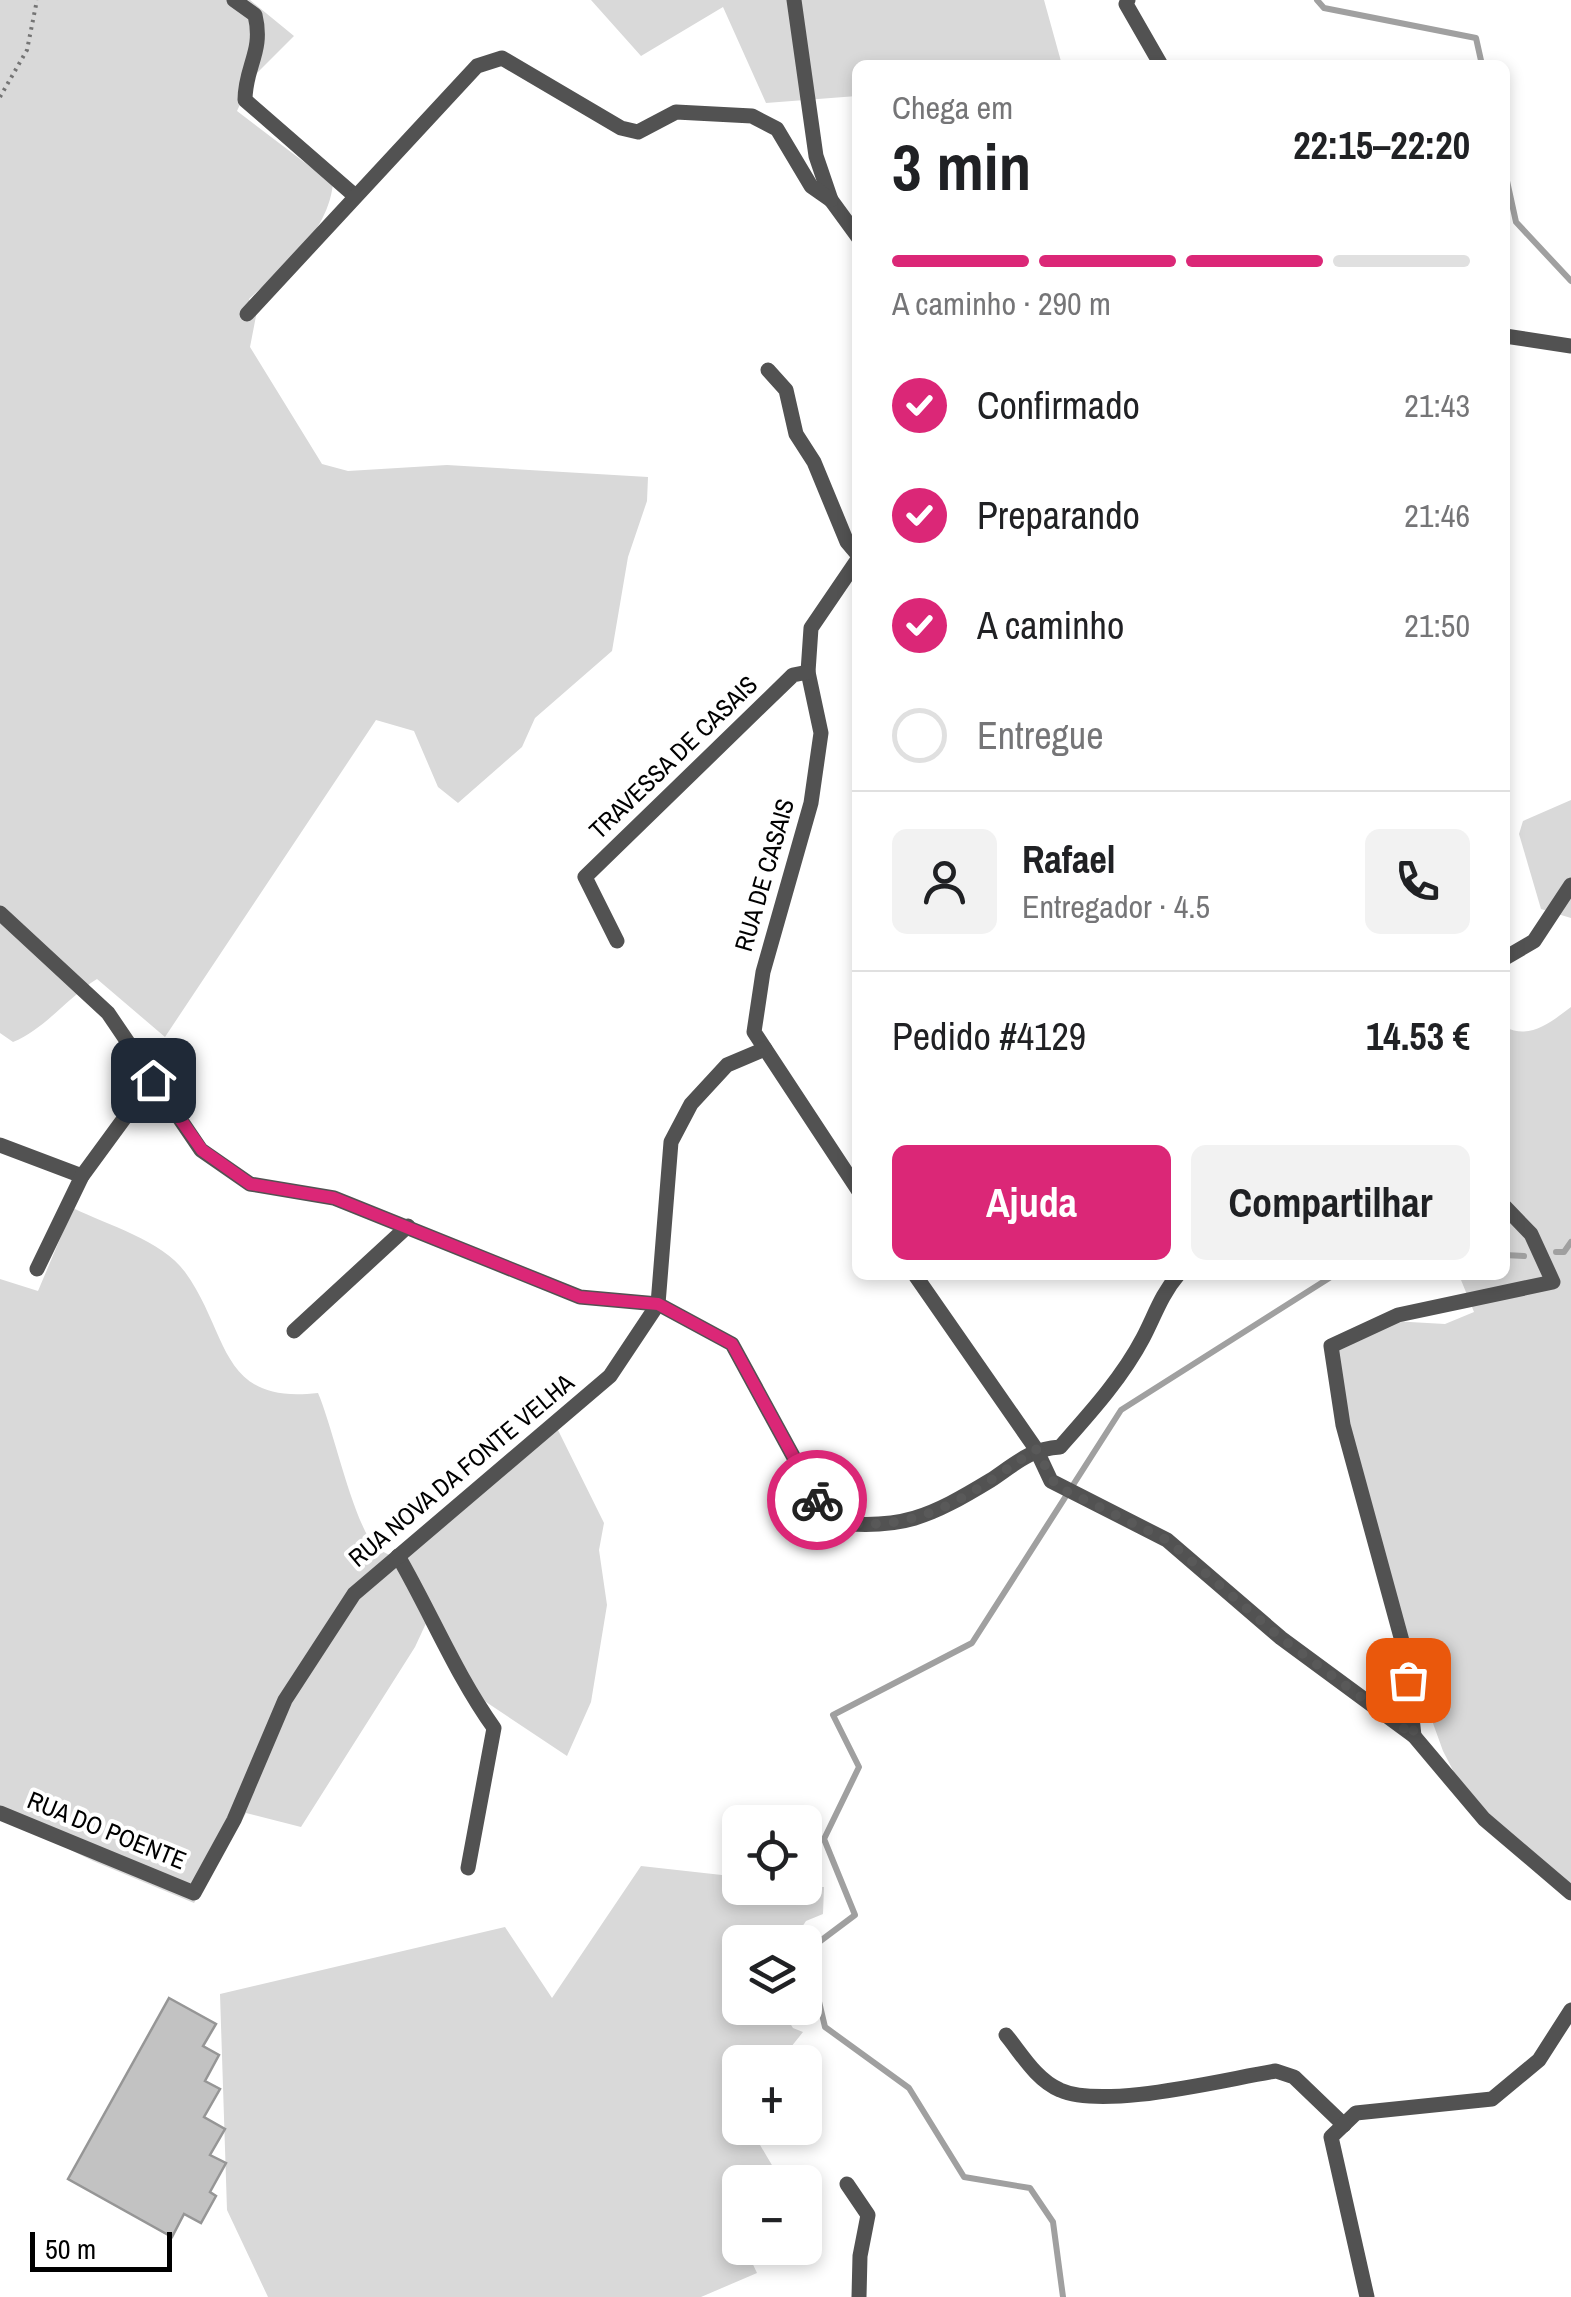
<!DOCTYPE html>
<html lang="pt">
<head>
<meta charset="utf-8">
<style>
	body { margin:0; font-family:"Archivo Narrow",sans-serif; background:#f2f2f2; color:#202124; height:100vh; display:flex; flex-direction:column; font-size:38px; white-space:nowrap }
	* { box-sizing:border-box; margin:0 }
	p { font-size:32px; color:#757577 }
	.icon { flex:none; width:55px; height:55px; fill:none; stroke:currentColor; stroke-width:2; stroke-linecap:round; stroke-linejoin:round }
	.map { position:relative; flex:1; overflow:hidden }
	.details { position:absolute; left:852px; top:60px; width:658px; height:1220px; display:flex; flex-direction:column; background:#fff; border-radius:15px; box-shadow:0 5px 15px #0003 }
	.details>* { flex:none }
	.controls { position:absolute; left:722px; top:1805px; display:grid; gap:20px }
	.controls a { display:grid; place-items:center; width:100px; height:100px; border-radius:15px; background:#fff; box-shadow:0 5px 15px #0003; font-size:50px }
	.scale { position:absolute; left:30px; bottom:25px; width:142px; box-sizing:border-box; padding-left:10px; border:5px solid #000; border-top:0; font-size:28px; line-height:35px; white-space:nowrap; color:#000; -webkit-text-stroke:8px #fff; paint-order:stroke }
	.pin { position:absolute; display:grid; place-items:center; width:85px; height:85px; color:#fff; margin:-42px; border-radius:20px; box-shadow:0 5px 15px #0006 }
	.courier { position:absolute; display:grid; place-items:center; width:100px; height:100px; margin:-50px; border:8px solid #db2777; border-radius:50%; background:#fff; color:#222; box-shadow:0 2px 12px #0007 }
	.headline em { font-style:normal; font-weight:700 }
	.headline div { display:flex; flex-direction:column-reverse }
	.headline { display:flex; align-items:center; justify-content:space-between; height:170px; padding:0 40px }
	h1 { font-size:65px; font-weight:700; line-height:75px }
	.bar { display:grid; grid-template-columns:repeat(4,1fr); gap:15px 10px; align-content:center; height:120px; padding:0 40px }
	.bar i { height:12px; border-radius:8px; background:#e0e0e0 }
	.bar .active { background:#db2777 }
	.bar p { grid-column:span 4 }
	.line { display:flex; align-items:center; gap:25px; padding:0 40px; border-top:2px solid #e0e0e0 }
	.line div { flex:1 }
	.round { display:grid; place-items:center; flex:none; width:105px; height:105px; border-radius:15px; background:#f2f2f2 }
	ol { padding:0 40px; list-style:none }
	li { display:flex; align-items:center; gap:30px; height:110px }
	li p { margin-inline-start:auto }
	li .icon { padding:10px; border-radius:50%; background:#db2777; color:#fff; stroke-width:4 }
	li:last-child { color:#757577 }
	li i { width:55px; height:55px; border:5px solid #e0e0e0; border-radius:50% }
	.primary-button { display:flex; gap:20px; margin-top:auto; padding:20px 40px }
	.primary-button a { flex:1; height:115px; border-radius:15px; background:#db2777; color:#fff; font-size:40px; font-weight:700; line-height:115px; text-align:center }
	.primary-button a+a { background:#f2f2f2; color:#202124 }
	.map>svg:first-child { display:block }
	.green { fill:#d9d9d9 }
	.lines { fill:none; stroke-linecap:round; stroke-linejoin:round }
	.stream { stroke:#a0a0a0; stroke-width:6 }
	.building { fill:#c2c2c2; stroke:#969696; stroke-width:2.5 }
	.path { stroke:#747474; stroke-width:4; stroke-dasharray:2.5 5; stroke-linecap:butt }
	.street { stroke:#525252; stroke-width:15 }
	.done { stroke:#595959; stroke-width:10; stroke-dasharray:0 18 }
	.route { stroke:#db2777; stroke-width:12 }
	.labels { text-anchor:middle; dominant-baseline:central; stroke-width:8; stroke-linejoin:round; paint-order:stroke }
	.street-label { font-size:25px; fill:#000; stroke:#fff }
</style>
</head>
<body>
<div class="map">
<svg width="1571" height="2297" viewBox="0 0 1571 2297">
	<rect width="100%" height="100%" fill="#fff"/>
	<g class="green">
		<path d="M0,0H250L294,36L252,78L237,111L333,184C327,234 285,265 249,299L256,316L250,347L322,464L348,471L447,465L648,477L647,501L628,557L612,651L535,718L522,747L458,803L438,787L414,731L376,720L165,1037L97,979C68,997 45,1029 13,1042L0,1033Z"/>
		<path d="M591,0H1044L1062,65H858L857,96L766,103L723,7L641,56Z"/>
		<path d="M1571,800V918L1541,909L1519,834L1523,821Z"/>
		<path d="M1571,1007V1887L1530,1862L1458,1780L1443,1751L1412,1665L1326,1345L1392,1321L1445,1324L1474,1312L1459,1275H1505V1027C1530,1040 1551,1022 1571,1007Z"/>
		<path d="M73,1208C107,1225 162,1240 185,1272C230,1334 218,1405 318,1393C333,1427 354,1527 376,1547C382,1552 391,1555 397,1559L557,1428L604,1523L599,1550L607,1605L591,1702L567,1756L480,1698L428,1619L415,1647L301,1827L246,1813L194,1903L93,1861L0,1815V1279L38,1291Z"/>
		<path d="M641,1866L740,1877V1888L824,1887L823,1914L806,1921L792,1942H740V2008H780L793,2028L803,2032L779,2062H740V2128H750L782,2182H740V2248H754L748,2254L757,2273L701,2297H268L227,2210L220,1994L505,1927L552,1998Z"/>
	</g>
	<g class="lines">
		<g class="stream">
			<path d="M1317,0L1324,8L1476,38L1482,65"/>
			<path d="M1505,172L1516,222L1571,281"/>
			<path d="M1556,1252H1564L1571,1242"/>
			<path d="M1505,1255L1524,1256"/>
			<path d="M1063,2297L1053,2222L1030,2188L964,2177L909,2088L825,2027L807,1951L855,1915L824,1839L859,1767L833,1715L972,1643L1121,1410L1334,1275"/>
		</g>
	</g>
	<path class="building" d="M169,1998L216,2024L203,2046L219,2055L205,2081L220,2089L204,2117L225,2129L210,2155L226,2163L210,2192L216,2196L201,2223L184,2214L172,2237L68,2179Z"/>
	<g class="lines">
		<path class="path" d="M0,97L27,50L37,0"/>
		<g class="street">
			<path d="M234,0L255,15C264,52 245,66 245,100L354,195"/>
			<path d="M794,0L816,156L831,200L858,237"/>
			<path d="M1128,0L1126,4L1161,65"/>
			<path d="M247,314L477,66L502,58L621,128L638,132L676,112L752,116L777,129L811,186L831,200"/>
			<path d="M1505,336L1571,346"/>
			<path d="M768,370L786,390L796,434L814,462L847,542L858,555"/>
			<path d="M858,559L811,628L808,672L821,733L811,803L763,972L754,1032L858,1190"/>
			<path d="M0,913L108,1013L201,1150L250,1184L334,1198L580,1297L658,1304L732,1344L829,1522C901,1531 930,1517 991,1480C1015,1464 1030,1449 1060,1447C1090,1413 1122,1378 1143,1338C1155,1315 1161,1295 1178,1275"/>
			<path d="M617,941L585,877L793,675L808,672"/>
			<path d="M1505,958L1534,941L1571,885"/>
			<path d="M0,1145L82,1176"/>
			<path d="M37,1269L82,1176L153,1079"/>
			<path d="M915,1275L1036,1449L1051,1481L1167,1540L1281,1638L1414,1736L1484,1819L1571,1893"/>
			<path d="M294,1331L408,1226"/>
			<path d="M398,1556C431,1613 456,1675 494,1728L468,1868"/>
			<path d="M1414,1736L1405,1652L1343,1425L1331,1346L1398,1315L1553,1282L1531,1234L1505,1207"/>
			<path d="M0,1813L194,1893L234,1820L285,1700L354,1594L610,1376L658,1304L671,1142L691,1104L727,1065L765,1049"/>
			<path d="M1006,2035C1021,2053 1036,2080 1060,2090C1105,2110 1225,2079 1276,2071L1294,2077L1344,2125"/>
			<path d="M847,2184L868,2215L860,2256L859,2297"/>
			<path d="M1367,2297L1331,2137L1356,2113L1492,2099L1539,2060L1571,2010"/>
		</g>
	</g>
	<g class="lines">
		<path class="done" d="M817,1500L829,1522C923,1533 962,1500 1036,1449L1056,1486L1167,1540L1281,1638L1414,1736L1408,1680"/>
		<path class="route" d="M153,1080L202,1150L250,1184L334,1198L580,1297L658,1304L732,1344L817,1500"/>
	</g>
	<g class="labels">
		<g class="street-label">
			<text transform="translate(673 757) rotate(-44)">TRAVESSA DE CASAIS</text>
			<text transform="translate(764 875) rotate(-74)">RUA DE CASAIS</text>
			<text transform="translate(461 1470) rotate(-40)">RUA NOVA DA FONTE VELHA</text>
			<text transform="translate(107 1830) rotate(22)">RUA DO POENTE</text>
		</g>
	</g>
</svg>
<div class="controls">
<a><svg class="icon" aria-label="locate" viewBox="0 0 24 24"><circle cx="12" cy="12" r="6"/><path d="M12 2v4M12 18v4M2 12h4M18 12h4"/></svg></a>
<a><svg class="icon" aria-label="layers" viewBox="0 0 24 24"><path d="M12 4l9 5-9 5-9-5zM3 14l9 5 9-5"/></svg></a>
<a>+</a>
<a>−</a>
</div>
<div class="scale">50 m</div>
<div class="pin" style="left:1408px;top:1680px;background:#ea580c"><svg class="icon" aria-label="bag" viewBox="0 0 24 24"><path d="M5 8h14l-1 12H6zM9 8a3 3 0 0 1 6 0"/></svg></div>
<div class="pin" style="left:153px;top:1080px;background:#1f2937"><svg class="icon" aria-label="home" viewBox="0 0 24 24"><path d="M3 11l9-7 9 7M6 9v11h12V9"/></svg></div>
<div class="courier" style="left:817px;top:1500px"><svg class="icon" aria-label="bike" viewBox="0 0 24 24"><circle cx="6" cy="16" r="4"/><circle cx="18" cy="16" r="4"/><path d="M6 16l4-8h5l3 8M10 8l3 8H6M13 5h3"/></svg></div>
<section class="details">
<div class="headline"><div><h1>3 min</h1><p>Chega em</p></div><em>22:15–22:20</em></div>
<div class="bar"><i class="active"></i><i class="active"></i><i class="active"></i><i></i><p>A caminho · 290 m</p></div>
<ol>
<li><svg class="icon" aria-label="check" viewBox="0 0 24 24"><path d="M5 12l5 5 9-10"/></svg>Confirmado<p>21:43</p></li>
<li><svg class="icon" aria-label="check" viewBox="0 0 24 24"><path d="M5 12l5 5 9-10"/></svg>Preparando<p>21:46</p></li>
<li><svg class="icon" aria-label="check" viewBox="0 0 24 24"><path d="M5 12l5 5 9-10"/></svg>A caminho<p>21:50</p></li>
<li><i></i>Entregue</li>
</ol>
<div class="line" style="height:180px"><a class="round"><svg class="icon" aria-label="person" viewBox="0 0 24 24"><circle cx="12" cy="8" r="4"/><path d="M4 21q1-7 8-7t8 7"/></svg></a><div><b>Rafael</b><p>Entregador · 4.5</p></div><a class="round"><svg class="icon" aria-label="phone" viewBox="0 0 24 24"><path d="M5 4h4l2 5-3 2q2 4 5 5l2-3 5 2v4C11 20 4 13 5 4z"/></svg></a></div>
<div class="line" style="height:130px"><div>Pedido #4129</div><b>14.53 €</b></div>
<div class="primary-button"><a>Ajuda</a><a>Compartilhar</a></div>
</section>
</div>
</body>
</html>
